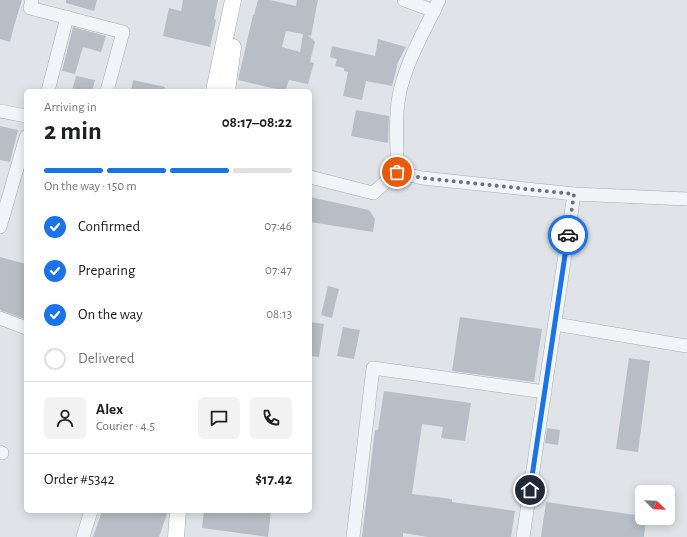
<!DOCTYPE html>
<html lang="en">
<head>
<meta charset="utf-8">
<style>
	body { margin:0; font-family:"Alegreya Sans",sans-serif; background:#f2f2f2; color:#202124; height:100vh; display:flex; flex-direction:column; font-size:15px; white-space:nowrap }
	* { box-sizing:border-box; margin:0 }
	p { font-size:13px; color:#757577 }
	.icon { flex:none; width:22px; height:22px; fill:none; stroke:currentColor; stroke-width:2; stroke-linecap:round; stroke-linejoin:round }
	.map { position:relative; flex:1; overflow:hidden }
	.side { position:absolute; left:24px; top:89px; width:288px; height:424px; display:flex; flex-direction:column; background:#fff; border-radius:6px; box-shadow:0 2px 10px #0003 }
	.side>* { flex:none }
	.needle { width:26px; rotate:113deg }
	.fabs { position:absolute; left:635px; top:485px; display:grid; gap:8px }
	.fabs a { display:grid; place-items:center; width:40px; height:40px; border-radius:6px; background:#fff; box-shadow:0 2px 10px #0003; font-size:20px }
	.pin { position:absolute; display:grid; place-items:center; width:34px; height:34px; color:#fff; margin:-17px; border:2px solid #fff; border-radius:50%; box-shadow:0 1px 4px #0007 }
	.courier { position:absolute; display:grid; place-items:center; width:40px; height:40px; margin:-20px; border:3px solid #1a73e8; border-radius:50%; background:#fff; color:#222; box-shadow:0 1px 5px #0007 }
	.headline em { font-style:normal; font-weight:700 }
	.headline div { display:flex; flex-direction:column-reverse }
	.headline { display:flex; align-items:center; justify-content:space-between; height:68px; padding:0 20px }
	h1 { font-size:26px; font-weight:700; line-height:30px }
	.bar { display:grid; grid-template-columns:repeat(4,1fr); gap:6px 4px; align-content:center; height:48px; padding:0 20px }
	.bar i { height:5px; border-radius:3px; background:#e0e0e0 }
	.bar .current { background:#1a73e8 }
	.bar p { grid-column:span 4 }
	.line { display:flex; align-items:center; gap:10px; padding:0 20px; border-top:1px solid #e0e0e0 }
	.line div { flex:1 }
	.round { display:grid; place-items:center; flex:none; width:42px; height:42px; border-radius:6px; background:#f2f2f2 }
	ol { padding:0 20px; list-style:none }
	li { display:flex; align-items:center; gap:12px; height:44px }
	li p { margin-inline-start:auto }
	li .icon { padding:4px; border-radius:50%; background:#1a73e8; color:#fff; stroke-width:4 }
	li:last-child { color:#757577 }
	li i { width:22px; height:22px; border:2px solid #e0e0e0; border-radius:50% }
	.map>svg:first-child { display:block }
	.building { fill:#b7bec6; fill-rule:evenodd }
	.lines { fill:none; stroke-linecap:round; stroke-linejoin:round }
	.minor-casing { stroke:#a5abb3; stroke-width:14 }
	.major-casing { stroke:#9eaab5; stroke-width:17 }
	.minor { stroke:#f2f5f7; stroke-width:13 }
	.major { stroke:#fff; stroke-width:16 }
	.done { stroke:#68717c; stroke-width:4; stroke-dasharray:0 7.2 }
	.route { stroke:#1a73e8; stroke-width:5 }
</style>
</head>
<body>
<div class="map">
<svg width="687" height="537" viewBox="0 0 687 537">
	<rect width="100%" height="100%" fill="#e0e4e9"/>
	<g class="building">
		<path d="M0,0H22L14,26L10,42L0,39Z"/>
		<path d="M66,0H97L94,11L66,3Z"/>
		<path d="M183,0H218L214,19L216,20L210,47L163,36L169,8L181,11Z"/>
		<path d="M258,0H270L296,6L297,0H318L311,36L308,35L315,42L310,62L314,63L308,84L289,80L285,91L238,80L253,15H254ZM286,31L303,34L300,52L282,47Z"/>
		<path d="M73,27L106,36L101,52L83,47L75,74L62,71Z"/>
		<path d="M378,39L406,47L398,62L392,86L366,81L362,100L343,96L348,72L344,71V68L335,66L337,59L330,57L332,46L375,56Z"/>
		<path d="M76,76L95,80L92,91H72Z"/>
		<path d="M133,80L165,87L164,91H131Z"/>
		<path d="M356,110L389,116L388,143L351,136Z"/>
		<path d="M0,126L18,130L10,162L0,160Z"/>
		<path d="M310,197L369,210L375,219L373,232L310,222Z"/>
		<path d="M0,257L26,264V314L24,319L0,310Z"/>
		<path d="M328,286L339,289L332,318L321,315Z"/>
		<path d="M460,317L542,329L534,382L452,371Z"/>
		<path d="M310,322L324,324L319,357L310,356Z"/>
		<path d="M343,327L360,330L354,359L337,356Z"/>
		<path d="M629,358L650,361L638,452L616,449Z"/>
		<path d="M384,391L471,403L465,441L441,438L443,427L422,424L412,494L452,499V502L515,511L511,537H428L403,533V537H362L375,430H378Z"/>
		<path d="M547,428L560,430L558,445L545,443Z"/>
		<path d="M546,502L642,516V518H646L644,537H541Z"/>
		<path d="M102,511H168L159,537H93Z"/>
		<path d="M204,511H271L268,537L202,528Z"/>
	</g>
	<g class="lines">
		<g class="minor-casing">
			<g id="minor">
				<path d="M32,0L30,8L123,32L107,91"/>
				<path d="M404,0L434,11"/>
				<path d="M439,0C425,30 405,63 399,96C394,121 398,147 397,172L422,178L574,194L687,199"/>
				<path d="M48,91L67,17"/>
				<path d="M0,111L26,116"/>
				<path d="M310,177L373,193L397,172"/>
				<path d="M0,227L26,137"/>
				<path d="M0,318L26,328"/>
				<path d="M555,324L687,346"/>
				<path d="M0,452L2,453"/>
				<path d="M83,537L91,511"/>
				<path d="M353,537L373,368L545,392"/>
				<path d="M523,537L574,194"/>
			</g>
		</g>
		<g class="major-casing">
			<g id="major">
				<path d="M214,91L233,0"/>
				<path d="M227,91L233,47"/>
				<path d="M176,537L178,511"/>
			</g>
		</g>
		<use href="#minor" class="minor"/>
		<use href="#major" class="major"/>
	</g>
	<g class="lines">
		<path class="done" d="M397,172L422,178L574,194L568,235"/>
		<path class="route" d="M530,490L568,235"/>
	</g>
</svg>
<div class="fabs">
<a><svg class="needle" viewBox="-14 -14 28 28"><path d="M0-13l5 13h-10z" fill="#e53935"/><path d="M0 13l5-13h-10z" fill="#757577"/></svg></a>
</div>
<div class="pin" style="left:397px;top:172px;background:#ea580c"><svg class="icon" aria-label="bag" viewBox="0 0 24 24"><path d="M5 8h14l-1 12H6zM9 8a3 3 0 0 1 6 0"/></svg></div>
<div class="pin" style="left:530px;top:490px;background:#1f2937"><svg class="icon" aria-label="home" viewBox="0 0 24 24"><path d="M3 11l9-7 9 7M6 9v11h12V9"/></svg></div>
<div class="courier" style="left:568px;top:235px"><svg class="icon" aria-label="car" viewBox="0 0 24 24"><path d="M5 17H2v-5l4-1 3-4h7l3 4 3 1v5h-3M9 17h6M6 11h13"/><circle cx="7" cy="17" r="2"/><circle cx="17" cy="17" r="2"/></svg></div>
<section class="side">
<div class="headline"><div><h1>2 min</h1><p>Arriving in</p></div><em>08:17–08:22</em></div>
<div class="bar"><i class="current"></i><i class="current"></i><i class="current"></i><i></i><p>On the way · 150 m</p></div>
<ol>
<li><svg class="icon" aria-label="check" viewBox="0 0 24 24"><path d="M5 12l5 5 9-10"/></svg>Confirmed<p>07:46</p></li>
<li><svg class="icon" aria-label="check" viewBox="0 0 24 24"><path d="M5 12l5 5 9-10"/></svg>Preparing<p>07:47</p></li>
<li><svg class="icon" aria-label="check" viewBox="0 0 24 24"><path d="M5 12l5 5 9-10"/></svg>On the way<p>08:13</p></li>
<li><i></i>Delivered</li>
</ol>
<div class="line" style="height:72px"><a class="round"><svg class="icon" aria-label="person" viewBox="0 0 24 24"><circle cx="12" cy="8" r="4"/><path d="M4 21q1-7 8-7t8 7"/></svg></a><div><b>Alex</b><p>Courier · 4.5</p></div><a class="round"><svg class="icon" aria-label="chat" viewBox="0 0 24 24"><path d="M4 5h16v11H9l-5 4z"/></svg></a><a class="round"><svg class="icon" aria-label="phone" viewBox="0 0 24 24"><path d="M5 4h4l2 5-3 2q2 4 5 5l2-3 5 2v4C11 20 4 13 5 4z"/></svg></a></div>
<div class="line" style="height:52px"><div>Order #5342</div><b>$17.42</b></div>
</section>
</div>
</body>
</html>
